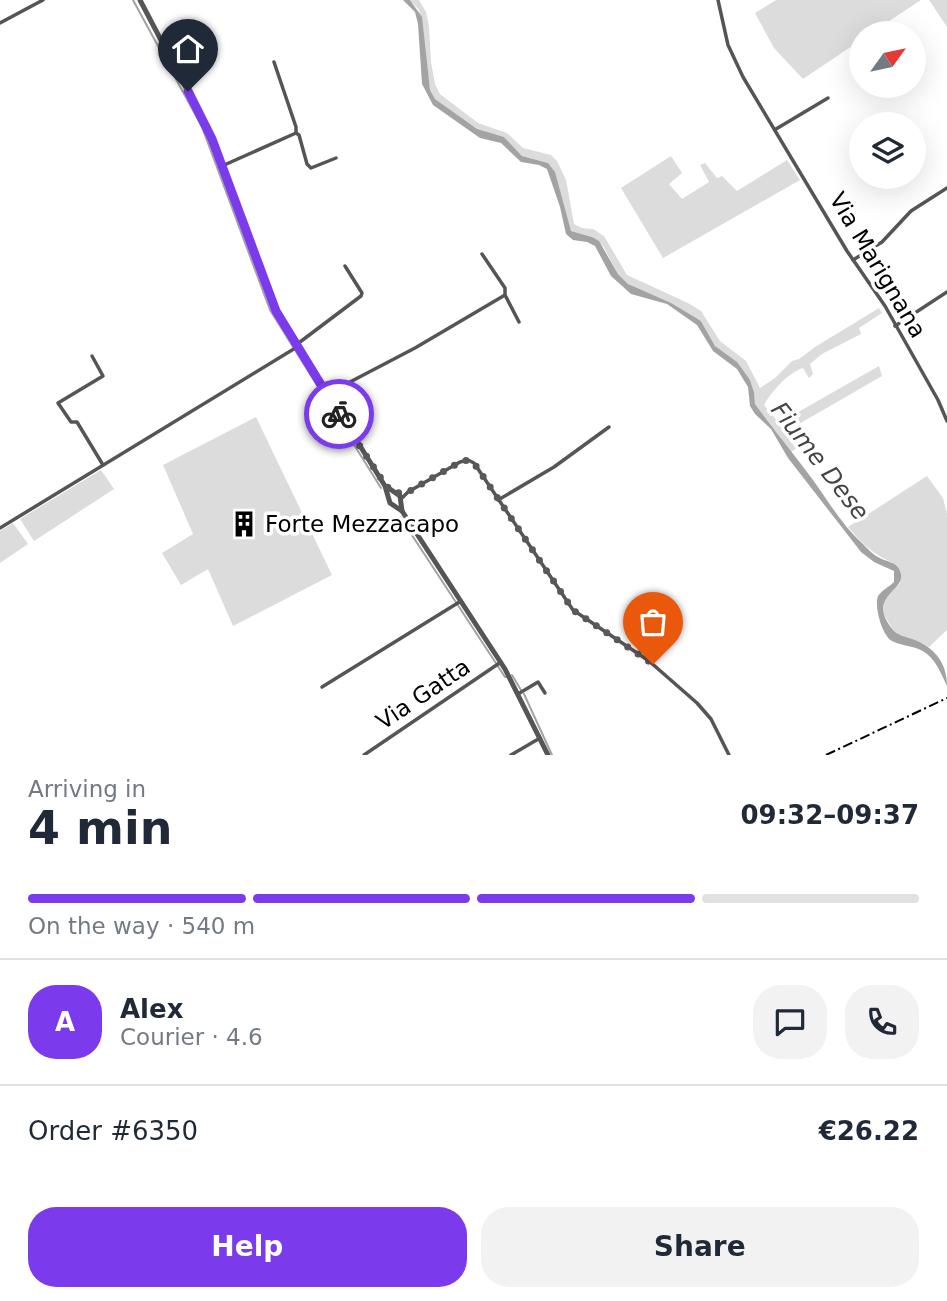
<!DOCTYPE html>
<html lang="en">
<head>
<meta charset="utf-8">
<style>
	body { margin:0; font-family:"DejaVu Sans",sans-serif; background:#f2f2f3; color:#1f2937; height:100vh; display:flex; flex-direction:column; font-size:26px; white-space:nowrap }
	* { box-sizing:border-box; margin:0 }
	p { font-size:23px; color:#747a83 }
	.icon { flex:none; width:38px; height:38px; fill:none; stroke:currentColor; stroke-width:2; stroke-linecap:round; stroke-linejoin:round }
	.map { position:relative; height:755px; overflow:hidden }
	.details { display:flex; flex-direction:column; background:#fff; flex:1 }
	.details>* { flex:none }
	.needle { width:46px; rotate:57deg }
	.fabs { position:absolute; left:849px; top:21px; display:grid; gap:14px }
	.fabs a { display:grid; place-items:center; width:77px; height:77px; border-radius:50%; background:#fff; box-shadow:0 7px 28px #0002; font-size:35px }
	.pin { position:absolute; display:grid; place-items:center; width:60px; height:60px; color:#fff; margin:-72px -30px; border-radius:50% 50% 50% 0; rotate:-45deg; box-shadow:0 0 7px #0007 }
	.pin .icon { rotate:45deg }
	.courier { position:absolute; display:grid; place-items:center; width:70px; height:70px; margin:-35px; border:5px solid #7c3aed; border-radius:50%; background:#fff; color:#222; box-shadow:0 2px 9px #0007 }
	.head em { font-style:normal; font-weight:700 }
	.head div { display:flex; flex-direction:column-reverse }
	.head { display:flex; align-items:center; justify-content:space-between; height:119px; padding:0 28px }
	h1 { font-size:46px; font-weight:700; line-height:52px }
	.bar { display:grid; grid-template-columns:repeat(4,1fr); gap:10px 7px; align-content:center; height:84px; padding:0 28px }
	.bar i { height:9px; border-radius:5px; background:#e0e1e3 }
	.bar .active { background:#7c3aed }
	.bar p { grid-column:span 4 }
	.line { display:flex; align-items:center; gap:18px; padding:0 28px; border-top:2px solid #e0e1e3 }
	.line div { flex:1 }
	.round { display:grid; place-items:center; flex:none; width:74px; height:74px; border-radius:28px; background:#f2f2f3 }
	.button { display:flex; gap:14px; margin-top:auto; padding:14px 28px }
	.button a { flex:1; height:80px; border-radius:28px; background:#7c3aed; color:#fff; font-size:28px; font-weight:700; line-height:80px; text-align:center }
	.button a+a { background:#f2f2f3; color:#1f2937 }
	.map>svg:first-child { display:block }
	.green { fill:#dcdcdc }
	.water { fill:#a3a3a3 }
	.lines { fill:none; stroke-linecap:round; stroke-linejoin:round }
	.stream { stroke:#a3a3a3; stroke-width:2 }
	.minor { stroke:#555; stroke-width:3.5 }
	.tertiary { stroke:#555; stroke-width:5 }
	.rail { stroke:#000; stroke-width:2; stroke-dasharray:10 3.5 2 3.5; stroke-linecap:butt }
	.done { stroke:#595959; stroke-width:7; stroke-dasharray:0 12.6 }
	.route { stroke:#7c3aed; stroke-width:9 }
	.labels { text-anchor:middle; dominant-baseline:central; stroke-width:7; stroke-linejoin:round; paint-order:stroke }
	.street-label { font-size:23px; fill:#000; stroke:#fff }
	.poi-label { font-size:23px; fill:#000; stroke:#fff; text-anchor:start }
	.water-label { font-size:24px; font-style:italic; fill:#444; stroke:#fff }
</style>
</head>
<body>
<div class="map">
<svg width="947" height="755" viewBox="0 0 947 755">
	<rect width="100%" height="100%" fill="#fff"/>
	<g class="green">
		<path d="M410,0H419L426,12L429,26L431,62L435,84L440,94L478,123L507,133L523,148L551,155L557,161L566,180L574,224L582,228L593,229L604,236L627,275L688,303L701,311L720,341L746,361L760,388L775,378L792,361L799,359L815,347L879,308L882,313L859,328L861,334L822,354L810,364L813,374L809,378L803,368C788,373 772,391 764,405L779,423L879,366L882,376L785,432L796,449L791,452L755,404L754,392L750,380L715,346L701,321L628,284L618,274L603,246L592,237L571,231L548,163L522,156L504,137L477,130L435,99L430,90L419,10Z"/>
		<path d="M776,0H921L871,33H861V40L803,79L774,48L755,13Z"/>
		<path d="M929,0H947V27Z"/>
		<path d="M671,156L682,173L669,184L682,199L709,182L700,165L705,163L717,178L722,176L737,191L787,160L800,180L663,258L621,188Z"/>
		<path d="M256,417L332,575L233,626L208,569L181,585L162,553L193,534L163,465Z"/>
		<path d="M101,470L114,489L34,541L20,519Z"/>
		<path d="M927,476L943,498L947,514V630L929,647L895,633L883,613L884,600L900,583L893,563C874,555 861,543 848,527Z"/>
		<path d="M13,523L28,544L0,563V531Z"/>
	</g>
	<path class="water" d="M403,0H410L422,17L430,90L435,99L477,129L504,137L522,156L548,163L555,172L571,231L592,237L599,241L618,274L628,284L671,303L701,321L715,346L737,362L750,380L754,392L755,404C774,430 794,454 813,480C828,501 843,526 862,543C867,548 872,554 878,557C886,562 896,561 900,571C909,591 864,595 893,630C897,635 906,637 912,639C934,647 947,662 947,686C941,674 937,662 927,654C916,645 904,647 892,641C882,636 874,606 878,596C882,590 889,587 894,582V571L874,562L861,552L788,458L771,429L755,414L750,406L748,387L737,369L713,351L697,325L667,304L631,294L611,276L595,246L587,242L573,240L566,234L560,207L547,169L539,165L521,162L501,143L480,138L433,105L422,84L418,24L415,12Z"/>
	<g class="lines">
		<g class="stream">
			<path d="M133,0L202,127L270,310L381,488"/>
			<path d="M400,517L505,677H507"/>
			<path d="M512,675L521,690"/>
			<path d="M524,694L552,755"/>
		</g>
		<g class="minor">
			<path d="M718,0L728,45L743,77L847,251L885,306L938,400L947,421"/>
			<path d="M0,23L43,0"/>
			<path d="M776,129L828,98"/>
			<path d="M296,133L299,135L307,164L311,168L336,158"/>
			<path d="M222,166L296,133V127L274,62"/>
			<path d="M482,254L505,288V295L519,322"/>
			<path d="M853,260L882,242L911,211L947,188"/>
			<path d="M895,326L947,292"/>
			<path d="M296,345L361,296L362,293L345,266"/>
			<path d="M92,356L103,376L58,403L71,422H77L103,465"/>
			<path d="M327,394L415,348L505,295"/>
			<path d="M401,499L408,492L460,462L468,460L474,463L573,610L649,661L697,703L711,719L729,755"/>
			<path d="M498,500L554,467L609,427"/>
			<path d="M0,528L297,347"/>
			<path d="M322,687L461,601"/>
			<path d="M518,694L538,682L545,693"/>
			<path d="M364,755L501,662"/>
			<path d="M511,755L540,738"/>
		</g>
		<g class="tertiary">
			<path d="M140,0L206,126L276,311L385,486L390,503L402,511L505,669L548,755"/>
			<path d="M387,487L400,496L402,511"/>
		</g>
		<path class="rail" d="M826,755L947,698"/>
	</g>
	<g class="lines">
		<path class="done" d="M339,414L386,486L396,493L408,492L460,462L468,460L474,463L573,610L653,664"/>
		<path class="route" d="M188,91L212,139L276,311L339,414"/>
	</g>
	<defs>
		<g id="building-bare" transform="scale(2.1)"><path d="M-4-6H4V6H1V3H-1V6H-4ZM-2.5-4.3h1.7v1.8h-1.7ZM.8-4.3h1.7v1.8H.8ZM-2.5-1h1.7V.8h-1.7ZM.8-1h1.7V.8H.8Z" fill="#000" stroke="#fff" stroke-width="2.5" paint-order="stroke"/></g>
	</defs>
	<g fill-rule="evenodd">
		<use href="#building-bare" x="244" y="524"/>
	</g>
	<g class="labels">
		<g class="street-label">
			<text transform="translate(878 265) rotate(59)">Via Marignana</text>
			<text transform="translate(423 694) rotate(-34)">Via Gatta</text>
		</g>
		<g class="poi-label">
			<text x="265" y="524">Forte Mezzacapo</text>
		</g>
		<g class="water-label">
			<text transform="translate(820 461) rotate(52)">Fiume Dese</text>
		</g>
	</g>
</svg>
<div class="fabs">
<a><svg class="needle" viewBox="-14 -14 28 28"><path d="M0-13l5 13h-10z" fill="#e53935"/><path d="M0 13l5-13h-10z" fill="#747a83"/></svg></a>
<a><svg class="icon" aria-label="layers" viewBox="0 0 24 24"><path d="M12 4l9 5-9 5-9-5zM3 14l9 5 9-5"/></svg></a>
</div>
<div class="pin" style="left:653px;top:664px;background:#ea580c"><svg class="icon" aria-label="bag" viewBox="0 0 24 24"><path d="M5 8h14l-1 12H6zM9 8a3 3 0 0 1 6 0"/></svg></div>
<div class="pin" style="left:188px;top:91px;background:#1f2937"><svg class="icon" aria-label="home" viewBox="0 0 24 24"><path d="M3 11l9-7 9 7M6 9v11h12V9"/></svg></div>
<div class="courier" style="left:339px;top:414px"><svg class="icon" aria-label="bike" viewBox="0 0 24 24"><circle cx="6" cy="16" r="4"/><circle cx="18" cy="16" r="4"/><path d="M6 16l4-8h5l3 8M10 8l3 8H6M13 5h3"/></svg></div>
</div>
<section class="details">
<div class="head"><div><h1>4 min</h1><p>Arriving in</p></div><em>09:32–09:37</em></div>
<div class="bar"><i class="active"></i><i class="active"></i><i class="active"></i><i></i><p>On the way · 540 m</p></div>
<div class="line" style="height:126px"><b class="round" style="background:#7c3aed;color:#fff">A</b><div><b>Alex</b><p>Courier · 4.6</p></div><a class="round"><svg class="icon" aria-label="chat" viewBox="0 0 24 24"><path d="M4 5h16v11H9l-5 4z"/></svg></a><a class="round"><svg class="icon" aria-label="phone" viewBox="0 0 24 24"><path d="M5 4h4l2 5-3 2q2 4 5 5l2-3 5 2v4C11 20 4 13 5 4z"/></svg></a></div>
<div class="line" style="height:91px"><div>Order #6350</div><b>€26.22</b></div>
<div class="button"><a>Help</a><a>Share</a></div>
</section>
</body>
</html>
